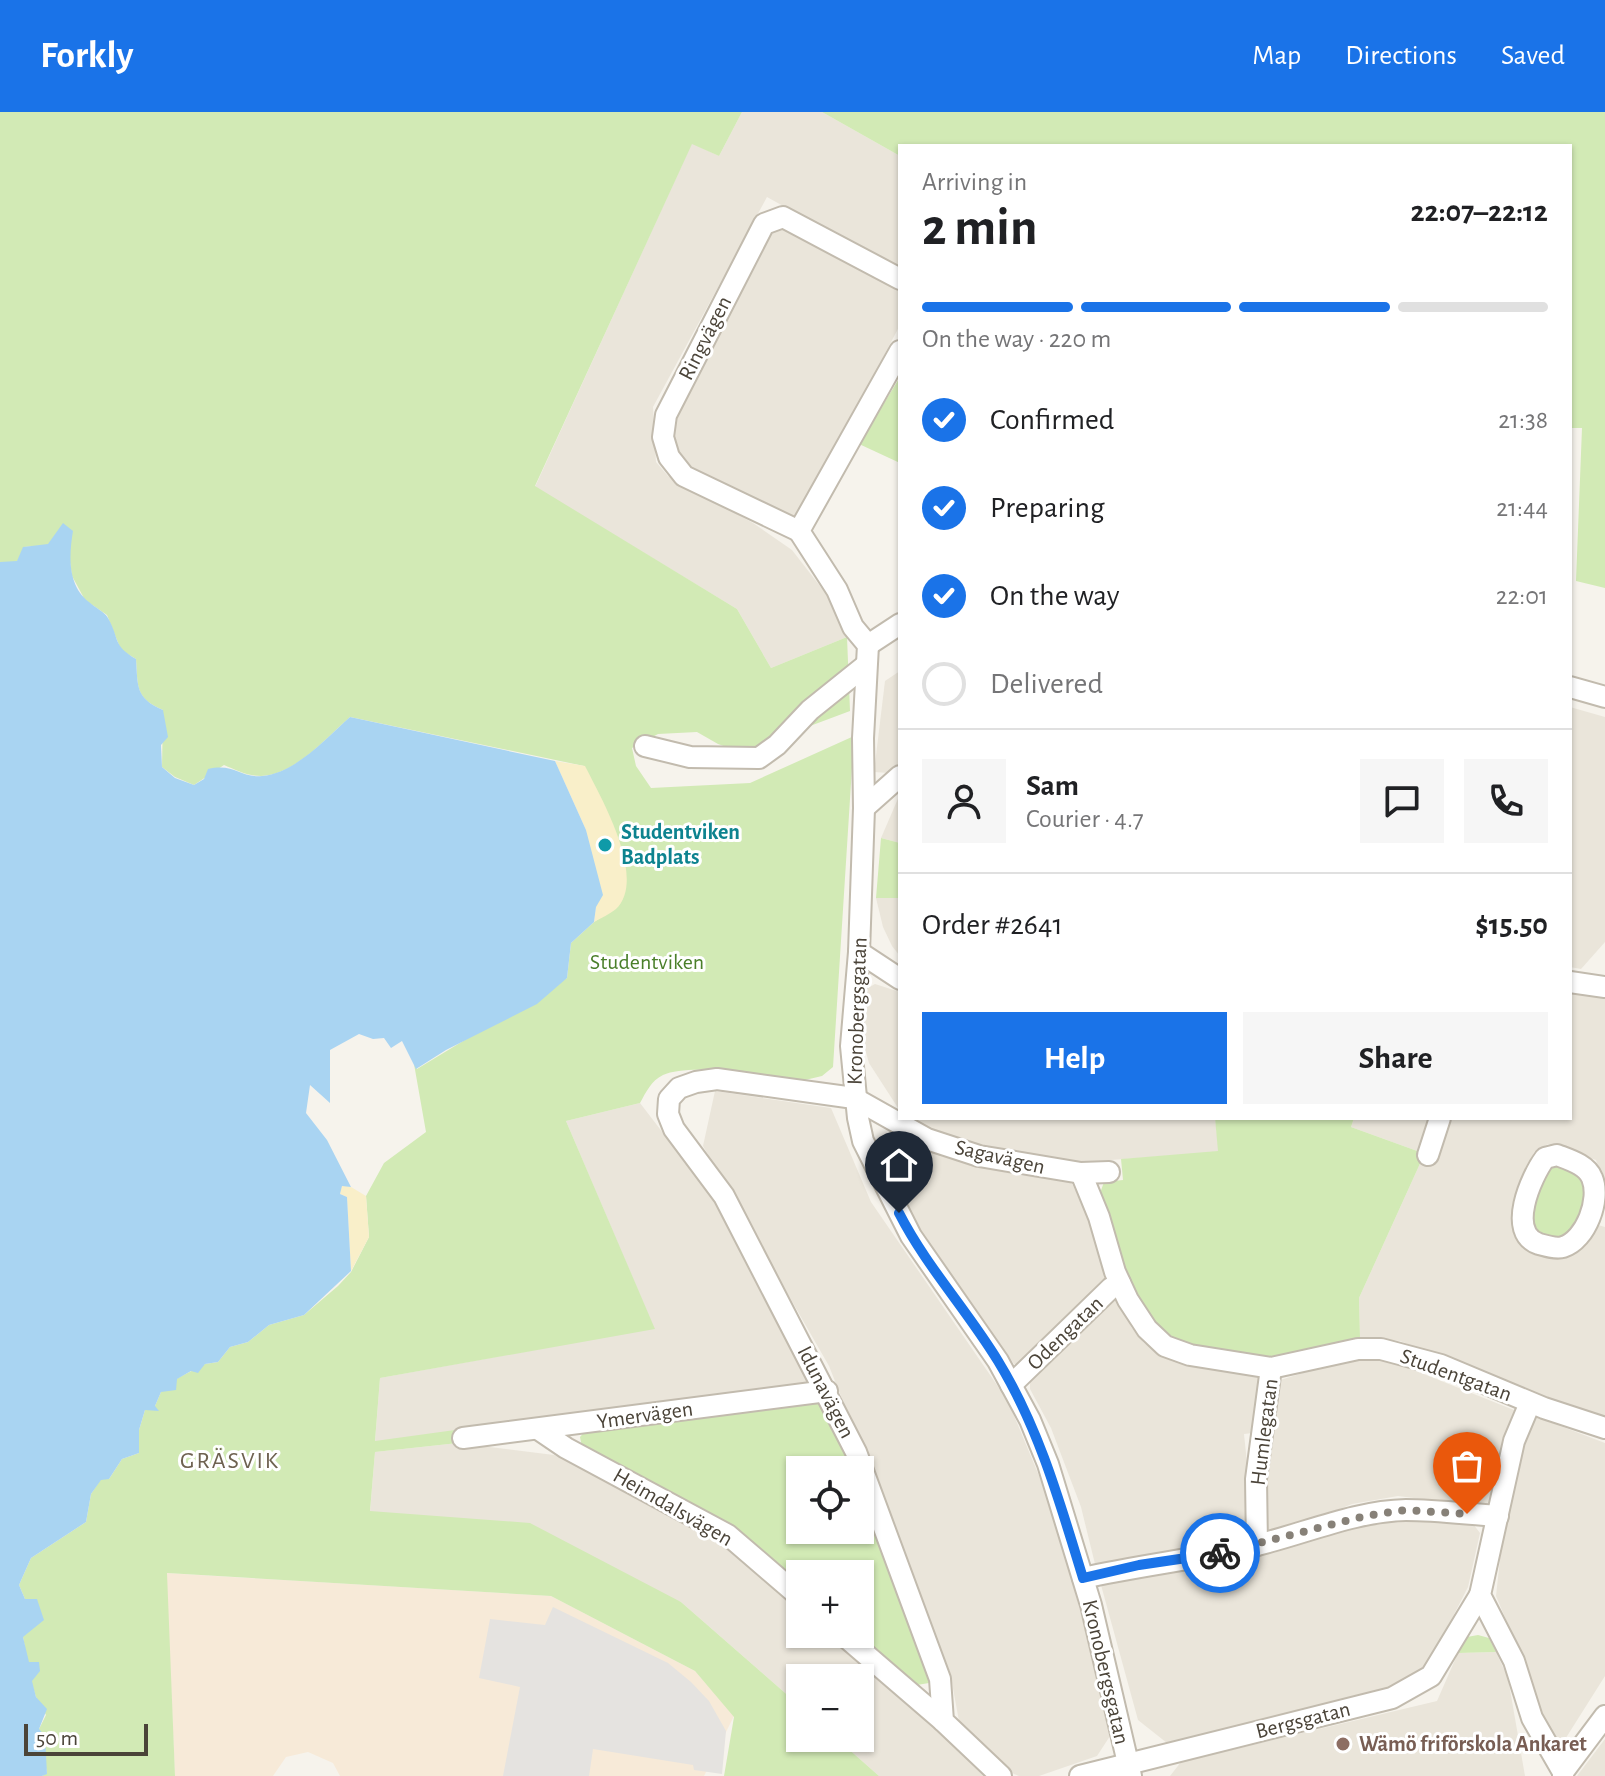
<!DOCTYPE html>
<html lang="en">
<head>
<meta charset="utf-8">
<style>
	body { margin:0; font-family:"Alegreya Sans",sans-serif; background:#f6f6f6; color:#202124; height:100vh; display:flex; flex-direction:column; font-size:30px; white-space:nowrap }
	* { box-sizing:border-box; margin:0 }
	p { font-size:26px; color:#757577 }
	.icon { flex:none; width:44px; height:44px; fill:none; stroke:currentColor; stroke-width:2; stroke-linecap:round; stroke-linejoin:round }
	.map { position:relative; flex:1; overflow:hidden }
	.details { position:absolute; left:898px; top:32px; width:674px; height:976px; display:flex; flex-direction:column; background:#fff; border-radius:0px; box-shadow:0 2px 6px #0004 }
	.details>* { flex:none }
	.controls { position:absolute; left:786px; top:1344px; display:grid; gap:16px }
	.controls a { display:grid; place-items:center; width:88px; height:88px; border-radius:0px; background:#fff; box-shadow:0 2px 6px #0004; font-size:40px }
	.scale { position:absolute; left:24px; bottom:20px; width:124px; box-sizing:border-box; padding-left:8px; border:4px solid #4b4439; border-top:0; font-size:22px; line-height:28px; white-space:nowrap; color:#4b4439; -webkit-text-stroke:6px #fff; paint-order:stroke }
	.pin { position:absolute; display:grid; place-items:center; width:68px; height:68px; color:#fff; margin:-82px -34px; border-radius:50% 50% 50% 0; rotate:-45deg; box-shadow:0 0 8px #0007 }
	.pin .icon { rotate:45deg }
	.courier { position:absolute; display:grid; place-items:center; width:80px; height:80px; margin:-40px; border:6px solid #1a73e8; border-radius:50%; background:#fff; color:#222; box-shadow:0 2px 10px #0007 }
	.head em { font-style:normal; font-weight:700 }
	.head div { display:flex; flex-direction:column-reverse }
	.head { display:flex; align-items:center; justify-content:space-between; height:136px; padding:0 24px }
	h1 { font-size:52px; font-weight:700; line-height:60px }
	.bar { display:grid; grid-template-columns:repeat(4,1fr); gap:12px 8px; align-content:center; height:96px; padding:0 24px }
	.bar i { height:10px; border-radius:6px; background:#e0e0e0 }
	.bar .current { background:#1a73e8 }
	.bar p { grid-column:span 4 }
	.line { display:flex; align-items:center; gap:20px; padding:0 24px; border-top:2px solid #e0e0e0 }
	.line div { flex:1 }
	.round { display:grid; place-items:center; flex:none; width:84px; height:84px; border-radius:0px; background:#f6f6f6 }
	ol { padding:0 24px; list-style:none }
	li { display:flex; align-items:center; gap:24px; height:88px }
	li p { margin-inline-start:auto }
	li .icon { padding:8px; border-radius:50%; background:#1a73e8; color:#fff; stroke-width:4 }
	li:last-child { color:#757577 }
	li i { width:44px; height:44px; border:4px solid #e0e0e0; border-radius:50% }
	.cta { display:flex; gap:16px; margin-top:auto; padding:16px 24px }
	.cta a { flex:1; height:92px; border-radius:0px; background:#1a73e8; color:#fff; font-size:32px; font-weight:700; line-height:92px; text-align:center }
	.cta a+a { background:#f6f6f6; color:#202124 }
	header { display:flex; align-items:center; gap:48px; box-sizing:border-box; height:112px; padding:0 40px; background:#1a73e8; color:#fff }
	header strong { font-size:38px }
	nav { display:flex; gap:44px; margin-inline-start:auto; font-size:28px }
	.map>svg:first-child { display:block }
	.residential { fill:#eae5da }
	.commercial { fill:#f7ead8 }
	.green { fill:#d2eab5 }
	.sand { fill:#f9efc9 }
	.parking { fill:#e5e3e0 }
	.water { fill:#a9d4f2 }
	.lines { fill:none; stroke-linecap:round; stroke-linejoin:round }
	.minor-casing { stroke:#c2bbae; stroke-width:24 }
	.minor { stroke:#fff; stroke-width:20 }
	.done { stroke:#878178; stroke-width:8; stroke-dasharray:0 14.4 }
	.route { stroke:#1a73e8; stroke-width:10 }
	.culture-dot { fill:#0f9aa8; stroke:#fff; stroke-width:3 }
	.education-dot { fill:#8d6e63; stroke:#fff; stroke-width:3 }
	.labels { text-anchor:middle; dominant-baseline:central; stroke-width:6; stroke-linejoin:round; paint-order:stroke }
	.street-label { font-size:22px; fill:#4b4439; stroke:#fff }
	.culture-label { font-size:22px; font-weight:bold; fill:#0d838f; stroke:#fff; text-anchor:start }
	.park-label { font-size:22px; fill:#4a7f2a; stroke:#fff }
	.education-label { font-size:22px; font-weight:bold; fill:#785e54; stroke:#fff; text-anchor:start }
	.neighbourhood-label { font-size:24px; letter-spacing:2px; fill:#6e6250; stroke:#fff }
</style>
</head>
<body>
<header>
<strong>Forkly</strong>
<nav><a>Map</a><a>Directions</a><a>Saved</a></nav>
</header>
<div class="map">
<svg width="1605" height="1664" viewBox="0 0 1605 1664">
	<rect width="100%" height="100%" fill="#f6f3ec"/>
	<g class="residential">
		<path d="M742,0H822L900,44V159L767,85L653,295L656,350L668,364L753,411L792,438L827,483L847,525L771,556L737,497L535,375L692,31L719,44Z"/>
		<path d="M784,116L900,178V213L804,396L794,404L780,405L687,355L676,345L671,325L675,301L771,119Z"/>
		<path d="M900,559V653L889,661L874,660L885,569Z"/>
		<path d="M1570,595L1605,605V830L1581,857L1570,855Z"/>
		<path d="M900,682V731L881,726Z"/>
		<path d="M876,786H900V844L892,834L883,815Z"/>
		<path d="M875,872L900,880V999L869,951L865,937L866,877Z"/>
		<path d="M1570,878L1605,887V1094L1598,1084L1604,1070L1596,1048L1548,1032L1534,1040L1511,1113L1521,1133L1562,1146L1579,1137L1587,1119L1598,1113L1605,1115V1307L1400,1229L1360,1225L1359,1186L1423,1045L1449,1006H1570Z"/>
		<path d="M715,979L831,996L871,1090L1008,1289L1054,1400L1112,1621L1097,1644L1039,1664H1019L1014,1662L959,1609L950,1560L829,1254L703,1034Z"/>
		<path d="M640,991L716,1090L812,1263L806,1274L375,1330L380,1266L654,1216L566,1009Z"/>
		<path d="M910,1006H1215L1219,1040L1070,1051L977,1034L925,1015Z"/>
		<path d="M1354,1006H1430L1420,1040L1351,1015Z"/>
		<path d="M906,1024L972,1052L1017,1063L1065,1066L1073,1073L1112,1161L1026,1254L1014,1252L915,1110L887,1036Z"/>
		<path d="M1116,1185L1122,1189L1131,1215L1144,1231L1167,1245L1264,1267L1262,1320L1244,1322L1255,1429L1104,1457L1095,1452L1081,1395L1051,1316L1030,1277V1265Z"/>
		<path d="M1376,1243L1519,1300L1492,1396L1398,1384L1352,1392L1267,1426L1260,1366L1271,1339L1277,1269L1358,1244Z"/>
		<path d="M1529,1302L1605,1331V1564L1557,1640L1547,1642L1527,1558L1496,1484L1510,1354Z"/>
		<path d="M458,1331L554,1343L625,1372L729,1432L800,1494V1522H831L992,1664H879L836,1626H860V1566H800V1594L681,1490L370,1400L375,1340Z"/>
		<path d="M1398,1400L1470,1408L1480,1421L1468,1475L1419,1571L1167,1631L1138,1608L1101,1473L1108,1465L1274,1441L1341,1412Z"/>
		<path d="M1496,1540L1508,1566L1525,1664H1170L1181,1650L1437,1589L1458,1541Z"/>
		<path d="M1605,1627V1664H1577Z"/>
	</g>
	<path class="commercial" d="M166,1461L551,1484L695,1559L734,1604L704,1664H340L333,1651L308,1640L286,1645L273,1664H175Z"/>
	<g class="green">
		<path d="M0,0H742L719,44L692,32L535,374L737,497L771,556L847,525L850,599L741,640L718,632L697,620L658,622L632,636L636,654L651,676L750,671L854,624L833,955L822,964L805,968C771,965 692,950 663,963C651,969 646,980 640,991L566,1009L655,1217L380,1266L375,1329L455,1318L458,1331L375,1340L370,1399L530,1411L681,1490L800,1594V1626H836L879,1664H724L734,1605L695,1559L551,1484L167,1461L175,1664H42L47,1661L39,1617L46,1603L36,1585L31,1569L23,1525L25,1487L19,1473L31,1446L86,1410L91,1382L101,1367H109L122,1347L139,1341V1318L145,1298L155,1294L161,1280L176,1267L205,1252L218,1250L230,1235L248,1230L269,1213L304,1203L338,1174L351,1160L369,1125L366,1084L384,1051L426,1020L414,952L417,957L567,866L571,831L594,810L617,795L584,654L350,605C326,626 295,663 261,664C247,664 236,658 224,653L194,673L175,665L162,655L163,598C135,586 138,575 136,547L121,538L107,503L85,488L72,464L69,443L48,433L24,435L17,450H0Z"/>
		<path d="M822,0H1605V476L1576,469L1582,316H1570V34H900V44Z"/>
		<path d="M900,265V351L859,332Z"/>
		<path d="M881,726L900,731V786H876Z"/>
		<path d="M1215,1006H1354L1351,1015L1420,1040L1423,1045L1359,1186L1360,1225L1276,1250L1187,1234L1168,1225L1145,1207L1128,1170L1099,1084L1104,1070L1123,1068L1121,1047L1218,1039Z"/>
		<path d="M1552,1051L1580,1060C1592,1098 1586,1105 1558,1130L1532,1120L1527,1103L1544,1056Z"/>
		<path d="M815,1289L827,1294L852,1358H800V1418H860V1379L931,1563L929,1571L917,1573L857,1522H860V1462H800V1473L582,1335L580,1325L587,1317Z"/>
		<path d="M1478,1523L1489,1526L1496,1540L1458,1541L1467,1525Z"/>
	</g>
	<g class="sand">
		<path d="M555,649L585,654C600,684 648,766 616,797C610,802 601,806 594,810L596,795L586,718Z"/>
		<path d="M342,1073L351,1075L366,1084L369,1125L351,1159L347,1085L340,1082Z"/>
	</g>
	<path class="parking" d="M553,1495L668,1551L691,1570L709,1589L726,1619L722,1662L694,1658L693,1653L593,1637L589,1664H503L520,1575L479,1566L490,1507L545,1513Z"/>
	<path class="water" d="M63,411L73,419C69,443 67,473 89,490C95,496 104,499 108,506C120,527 112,533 136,547C138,574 135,586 163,598L168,625L161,633L162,655L175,666L194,673L204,667L208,657C235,651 239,666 262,664C296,661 326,626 350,605L555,649L586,718L603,783L596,795L594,810L571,831L567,866L537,892L446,938L416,957L402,929L391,936L384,926L373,927L359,922L330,938V991L310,973L306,1001L327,1028L351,1075L342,1074L340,1082L347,1085L351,1159L304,1203L269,1213L248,1230L230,1235L218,1250L205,1252L198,1261L191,1259L177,1267L176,1278L161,1280L155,1294L159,1299L145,1298L139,1318V1341L122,1347L109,1367L101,1368L91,1382L86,1410L31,1446L19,1473L25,1487H37L44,1508L23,1525L29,1550H39L40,1559L32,1569L36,1585L47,1597L39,1617L45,1624L47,1662L42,1664H0V450L17,449L23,435L48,432Z"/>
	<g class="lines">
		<g class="minor-casing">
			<g id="minor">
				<path d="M900,239L799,419L837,478L853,515L868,533L863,626L864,696L859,840L851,934L858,1006L863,1029L911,1124L998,1249L1030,1308L1048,1352L1091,1493L1131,1664"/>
				<path d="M799,419L684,364L669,345L663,325L666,303L764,112L783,105L900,167"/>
				<path d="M868,533L900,512"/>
				<path d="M1570,575L1605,585"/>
				<path d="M645,634L690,645L759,646L777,633L810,598L866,553"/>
				<path d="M864,696L900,664"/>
				<path d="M859,840L900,867"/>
				<path d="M1570,870L1605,875"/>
				<path d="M1428,1043L1440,1006"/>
				<path d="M1557,1043C1570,1048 1587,1053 1592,1066C1601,1087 1586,1128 1563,1135C1556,1137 1546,1134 1539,1132C1506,1121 1531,1065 1545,1046Z"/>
				<path d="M1081,1061L1099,1105L1115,1160L1128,1188L1147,1217L1165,1234L1190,1243L1271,1256L1358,1237H1381L1441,1253L1544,1296L1605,1316"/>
				<path d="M1011,1273L1111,1176L1120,1171"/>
				<path d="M1530,1291L1514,1329L1480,1483L1514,1549L1532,1606L1563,1660V1664"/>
				<path d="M538,1317L566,1336L728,1423L800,1485"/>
				<path d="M463,1326L827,1279"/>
				<path d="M1257,1433L1256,1367L1271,1256"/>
				<path d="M1083,1466C1141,1453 1199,1447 1257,1433C1306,1421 1356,1399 1406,1398C1436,1398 1467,1402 1498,1404"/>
				<path d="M842,1522L943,1609"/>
				<path d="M1563,1660L1605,1604"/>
				<path d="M1001,1664L943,1609L940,1567L856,1340L724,1084L674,1017L668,1002L669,987L679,976L696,970L717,967L854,986L927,1027L979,1044L1081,1061L1109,1060"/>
				<path d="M1080,1664L1392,1586L1431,1564L1480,1483"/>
			</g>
		</g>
		<use href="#minor" class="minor"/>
	</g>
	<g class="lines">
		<path class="done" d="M1220,1441L1365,1404L1405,1398L1467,1402"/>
		<path class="route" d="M899,1101C926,1154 967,1198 998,1249C1039,1316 1060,1391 1083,1466L1139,1453L1220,1441"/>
	</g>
	<circle class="culture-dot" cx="605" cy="733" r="8"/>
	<circle class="education-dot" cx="1343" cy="1632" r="8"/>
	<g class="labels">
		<g class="street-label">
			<text transform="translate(705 226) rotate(-63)">Ringvägen</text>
			<text transform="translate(857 899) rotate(-88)">Kronobergsgatan</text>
			<text transform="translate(1000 1045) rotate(13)">Sagavägen</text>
			<text transform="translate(1065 1221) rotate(-44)">Odengatan</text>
			<text transform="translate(1456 1263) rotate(20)">Studentgatan</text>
			<text transform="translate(826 1280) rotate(63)">Idunavägen</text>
			<text transform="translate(645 1303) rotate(-8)">Ymervägen</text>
			<text transform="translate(1264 1320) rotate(-83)">Humlegatan</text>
			<text transform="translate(673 1395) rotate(30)">Heimdalsvägen</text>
			<text transform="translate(1106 1560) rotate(77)">Kronobergsgatan</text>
			<text transform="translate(1303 1608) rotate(-14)">Bergsgatan</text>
		</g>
		<g class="culture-label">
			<text x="621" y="720">Studentviken<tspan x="621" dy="25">Badplats</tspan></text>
		</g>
		<g class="park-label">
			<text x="647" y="850">Studentviken</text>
		</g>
		<g class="education-label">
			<text x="1359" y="1632">Wämö friförskola Ankaret</text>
		</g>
		<g class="neighbourhood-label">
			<text x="230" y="1349">GRÄSVIK</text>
		</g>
	</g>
</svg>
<div class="controls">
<a><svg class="icon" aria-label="locate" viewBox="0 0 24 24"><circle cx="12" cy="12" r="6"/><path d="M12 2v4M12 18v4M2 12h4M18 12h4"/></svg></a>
<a>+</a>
<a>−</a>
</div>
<div class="scale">50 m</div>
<div class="pin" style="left:1467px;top:1402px;background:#ea580c"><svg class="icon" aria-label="bag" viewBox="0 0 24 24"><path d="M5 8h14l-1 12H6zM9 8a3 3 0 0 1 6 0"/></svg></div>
<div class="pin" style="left:899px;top:1101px;background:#1f2937"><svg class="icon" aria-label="home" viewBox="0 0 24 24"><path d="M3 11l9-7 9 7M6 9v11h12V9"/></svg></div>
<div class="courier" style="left:1220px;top:1441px"><svg class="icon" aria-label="bike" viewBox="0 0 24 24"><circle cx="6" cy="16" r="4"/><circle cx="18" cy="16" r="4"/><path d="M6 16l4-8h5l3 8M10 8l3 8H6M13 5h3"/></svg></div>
<section class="details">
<div class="head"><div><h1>2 min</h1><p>Arriving in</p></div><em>22:07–22:12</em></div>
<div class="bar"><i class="current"></i><i class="current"></i><i class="current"></i><i></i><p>On the way · 220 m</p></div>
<ol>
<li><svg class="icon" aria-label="check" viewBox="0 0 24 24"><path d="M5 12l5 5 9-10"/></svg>Confirmed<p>21:38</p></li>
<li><svg class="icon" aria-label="check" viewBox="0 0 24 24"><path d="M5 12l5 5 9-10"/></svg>Preparing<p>21:44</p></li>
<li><svg class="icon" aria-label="check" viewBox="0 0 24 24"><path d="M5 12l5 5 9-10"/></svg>On the way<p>22:01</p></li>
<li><i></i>Delivered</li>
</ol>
<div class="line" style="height:144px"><a class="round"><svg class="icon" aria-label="person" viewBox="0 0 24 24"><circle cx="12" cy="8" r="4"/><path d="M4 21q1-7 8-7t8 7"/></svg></a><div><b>Sam</b><p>Courier · 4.7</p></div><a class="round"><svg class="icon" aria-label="chat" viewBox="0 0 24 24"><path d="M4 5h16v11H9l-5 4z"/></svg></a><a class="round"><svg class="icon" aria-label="phone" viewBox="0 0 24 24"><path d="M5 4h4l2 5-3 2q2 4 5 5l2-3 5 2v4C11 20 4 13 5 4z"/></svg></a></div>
<div class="line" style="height:104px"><div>Order #2641</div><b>$15.50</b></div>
<div class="cta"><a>Help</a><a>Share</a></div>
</section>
</div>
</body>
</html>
